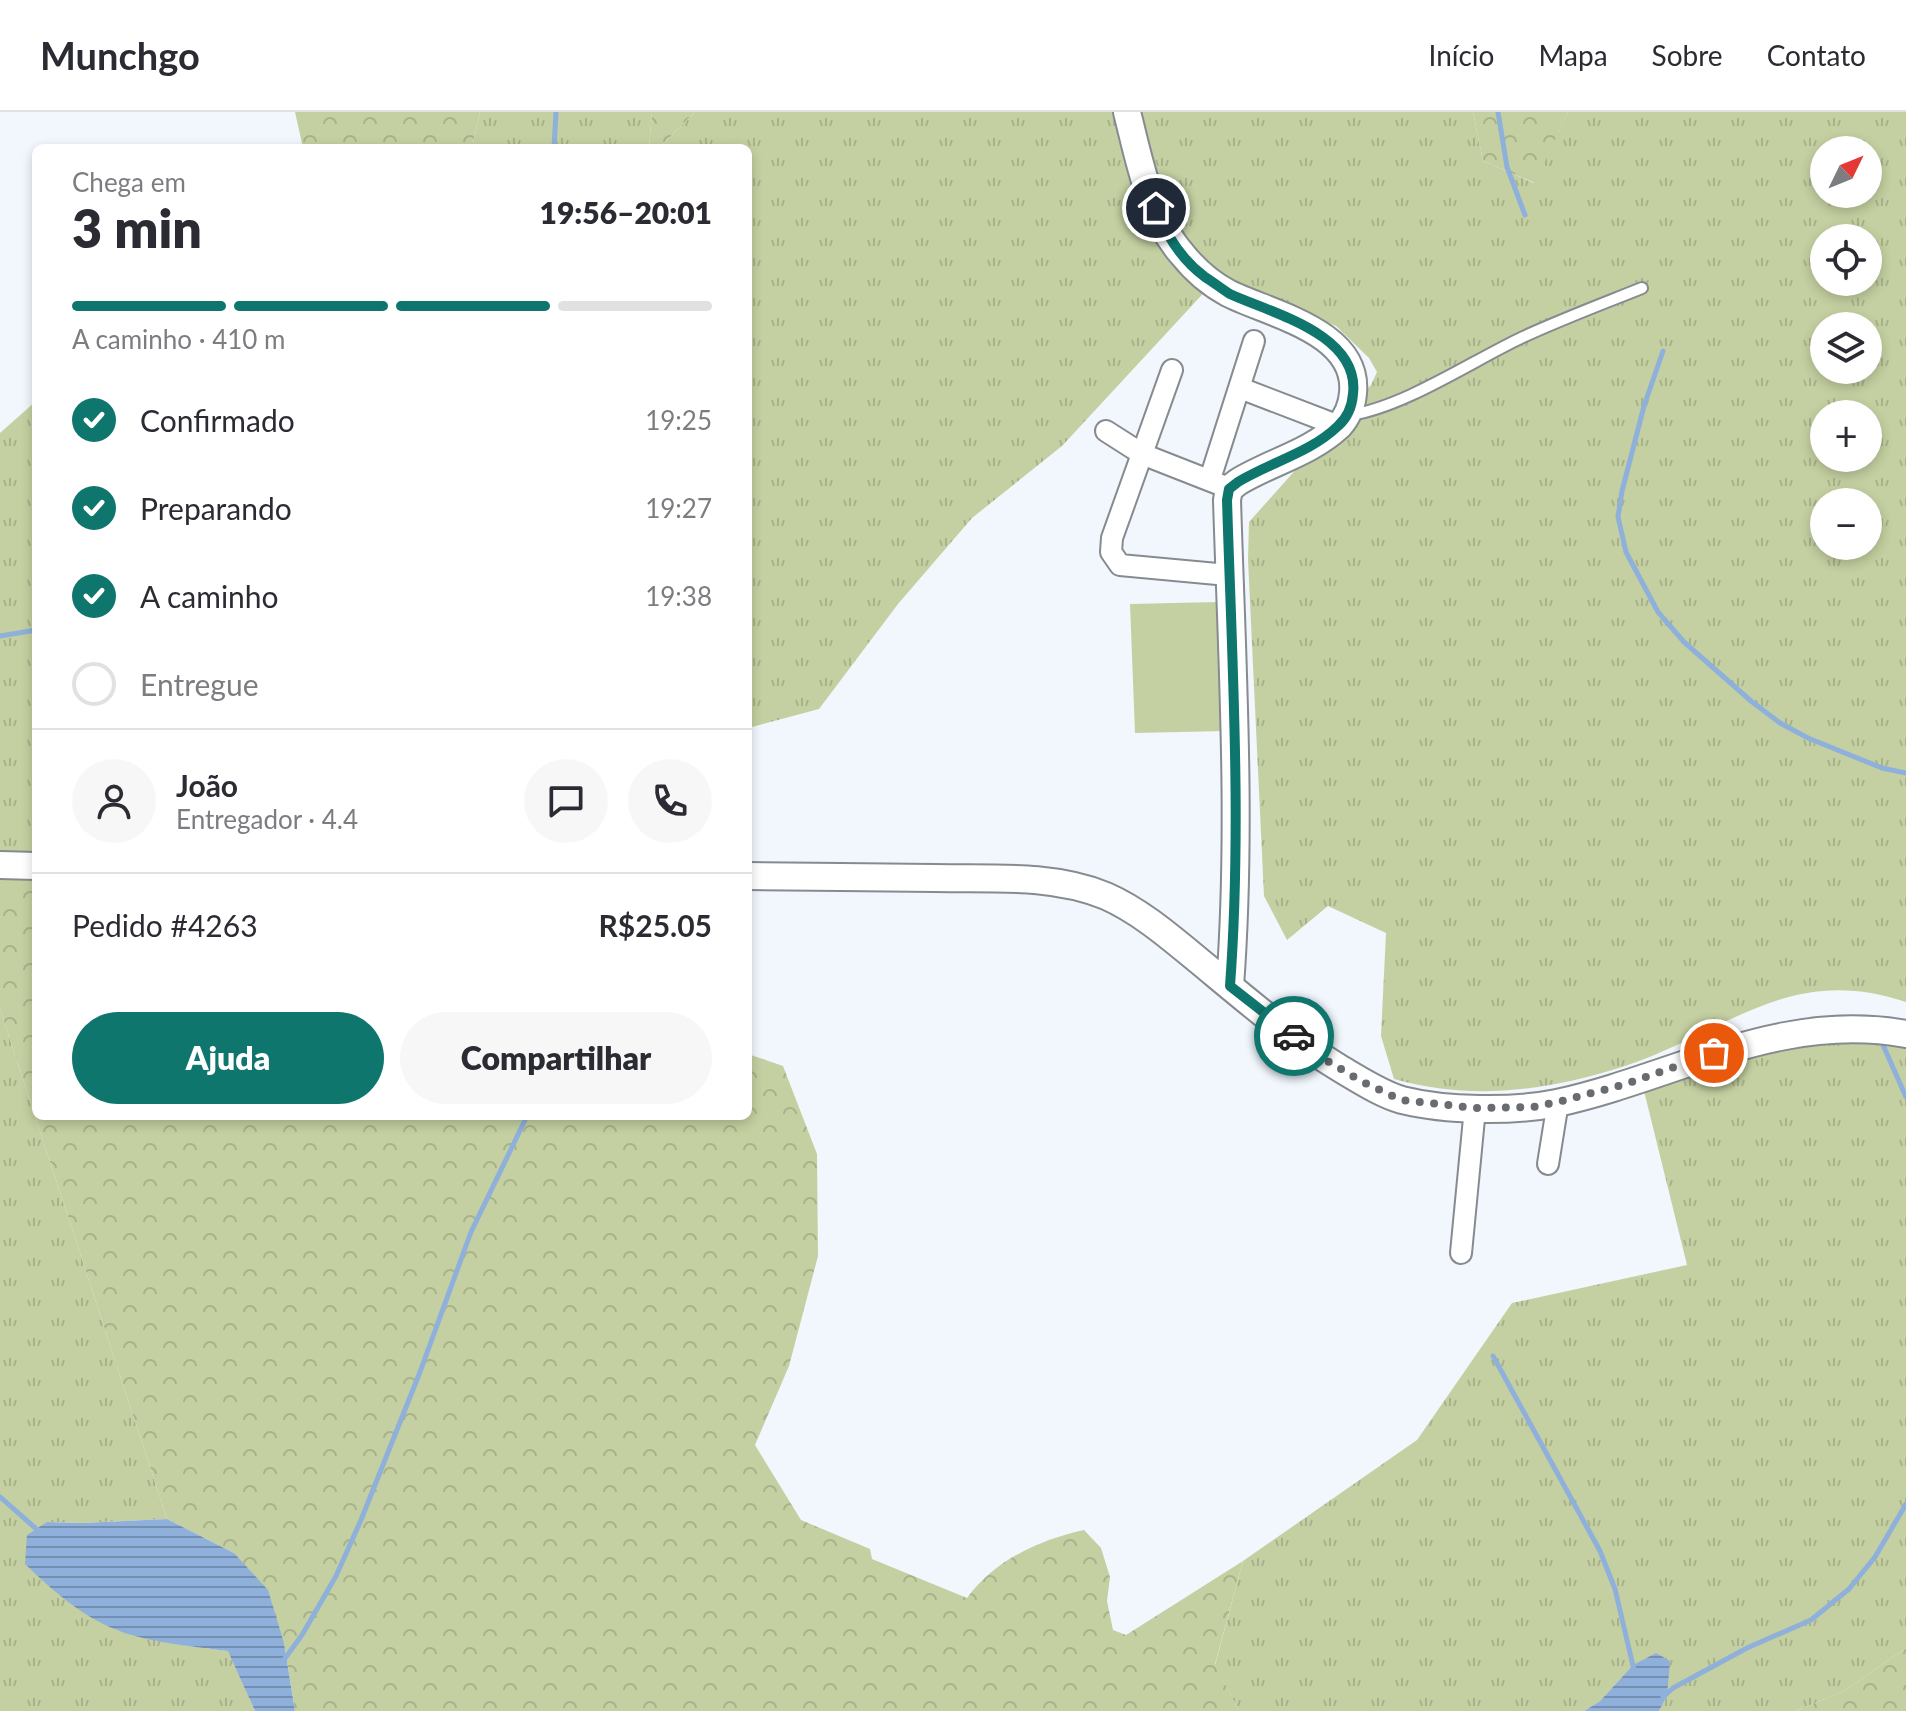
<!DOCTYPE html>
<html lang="pt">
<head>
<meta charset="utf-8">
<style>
	body { margin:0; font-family:Lato,sans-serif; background:#f7f7f7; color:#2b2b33; height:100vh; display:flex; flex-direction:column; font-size:30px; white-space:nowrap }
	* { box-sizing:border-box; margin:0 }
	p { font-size:26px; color:#7c7c81 }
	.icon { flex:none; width:44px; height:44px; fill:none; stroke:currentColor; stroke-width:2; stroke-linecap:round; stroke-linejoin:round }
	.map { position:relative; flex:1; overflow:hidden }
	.side { position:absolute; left:32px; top:32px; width:720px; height:976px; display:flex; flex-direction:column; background:#fff; border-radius:12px; box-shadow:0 4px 12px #0003 }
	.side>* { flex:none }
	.needle { width:52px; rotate:47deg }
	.tools { position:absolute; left:1810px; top:24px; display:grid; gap:16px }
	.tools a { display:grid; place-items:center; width:72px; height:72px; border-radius:50%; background:#fff; box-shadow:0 4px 12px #0003; font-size:40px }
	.pin { position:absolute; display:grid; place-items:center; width:68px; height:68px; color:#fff; margin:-34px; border:4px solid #fff; border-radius:50%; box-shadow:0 2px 8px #0007 }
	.courier { position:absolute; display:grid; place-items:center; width:80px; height:80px; margin:-40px; border:6px solid #0f766e; border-radius:50%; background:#fff; color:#222; box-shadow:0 2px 10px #0007 }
	.summary em { font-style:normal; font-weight:800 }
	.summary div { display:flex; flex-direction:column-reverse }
	.summary { display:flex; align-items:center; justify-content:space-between; height:136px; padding:0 40px }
	h1 { font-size:52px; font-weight:800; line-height:60px }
	.bar { display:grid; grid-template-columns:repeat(4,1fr); gap:12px 8px; align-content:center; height:96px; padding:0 40px }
	.bar i { height:10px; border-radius:6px; background:#e1e1e2 }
	.bar .on { background:#0f766e }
	.bar p { grid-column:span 4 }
	.line { display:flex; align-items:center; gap:20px; padding:0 40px; border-top:2px solid #e1e1e2 }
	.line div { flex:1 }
	.round { display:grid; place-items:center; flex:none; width:84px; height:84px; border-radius:42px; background:#f7f7f7 }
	ol { padding:0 40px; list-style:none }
	li { display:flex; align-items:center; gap:24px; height:88px }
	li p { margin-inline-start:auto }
	li .icon { padding:8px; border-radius:50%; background:#0f766e; color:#fff; stroke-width:4 }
	li:last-child { color:#7c7c81 }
	li i { width:44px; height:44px; border:4px solid #e1e1e2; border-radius:50% }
	.cta { display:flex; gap:16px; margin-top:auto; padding:16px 40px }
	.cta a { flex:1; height:92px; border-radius:48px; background:#0f766e; color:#fff; font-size:32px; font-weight:800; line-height:92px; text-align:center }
	.cta a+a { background:#f7f7f7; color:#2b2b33 }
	header { display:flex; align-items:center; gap:48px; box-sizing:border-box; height:112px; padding:0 40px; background:#fff; border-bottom:2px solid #e1e1e2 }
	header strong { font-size:38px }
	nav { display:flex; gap:44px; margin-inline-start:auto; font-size:28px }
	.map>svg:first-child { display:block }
	.grass { fill:url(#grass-tufts); fill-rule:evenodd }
	.forest { fill:url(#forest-crowns) }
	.park { fill:#c4d0a1 }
	.water { fill:url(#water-rules) }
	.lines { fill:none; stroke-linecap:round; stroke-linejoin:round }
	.stream { stroke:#8fb0da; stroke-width:5 }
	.service-casing { stroke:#868b90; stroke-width:14 }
	.minor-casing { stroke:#868b90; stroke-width:24 }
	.tertiary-casing { stroke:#868b90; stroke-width:30 }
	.service { stroke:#fff; stroke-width:10 }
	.minor { stroke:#fff; stroke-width:20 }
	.tertiary { stroke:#fff; stroke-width:26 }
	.done { stroke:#686c70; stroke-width:8; stroke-dasharray:0 14.4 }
	.route { stroke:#0f766e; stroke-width:10 }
</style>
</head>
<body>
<header>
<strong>Munchgo</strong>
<nav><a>Início</a><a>Mapa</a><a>Sobre</a><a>Contato</a></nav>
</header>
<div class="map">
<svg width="1906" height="1599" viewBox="0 0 1906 1599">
	<defs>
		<pattern id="grass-tufts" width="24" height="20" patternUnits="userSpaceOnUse" patternTransform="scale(2)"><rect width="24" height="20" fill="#c4d0a1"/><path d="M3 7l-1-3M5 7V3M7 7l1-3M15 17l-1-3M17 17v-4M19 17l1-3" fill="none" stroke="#a8b28a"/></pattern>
		<pattern id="forest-crowns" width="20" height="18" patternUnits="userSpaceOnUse" patternTransform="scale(2)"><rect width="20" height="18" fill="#c4d0a1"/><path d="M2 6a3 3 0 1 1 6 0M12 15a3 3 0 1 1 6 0" fill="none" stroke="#a8b28a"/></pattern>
		<pattern id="water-rules" width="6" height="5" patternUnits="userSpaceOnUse" patternTransform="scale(2)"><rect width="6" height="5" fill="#8fb0da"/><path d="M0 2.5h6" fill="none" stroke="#748fb1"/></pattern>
	</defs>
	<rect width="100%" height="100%" fill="#f1f7fd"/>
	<g class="grass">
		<path d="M480,0H652L649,36H472Z"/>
		<path d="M695,0H1473L1483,49L1534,71L1568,0H1906V890C1788,850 1725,922 1622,955C1546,979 1472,989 1394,967L1381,924L1386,821L1328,794L1287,828L1264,784L1248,448L1249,410L1371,273L1377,260L1369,246L1336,214L1267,187L1211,173L1062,334L972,406L898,492L819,597L748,616V36H659ZM1824,38H1868V82H1824ZM1824,126H1868V170H1824ZM1824,214H1868V258H1824ZM1824,302H1868V346H1824ZM1824,390H1868V434H1824Z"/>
		<path d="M36,289V743L0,742V321Z"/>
		<path d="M0,897L167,1407L82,1411L47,1410L117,1518L188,1534L229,1539L255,1599H0Z"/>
		<path d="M1835,903L1868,906L1906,917V1536L1844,1579L1796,1599H1659L1667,1584L1633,1553L1600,1589L1584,1599H1239L1215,1553L1243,1449L1417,1328L1512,1191L1687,1153L1643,975L1781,912Z"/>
	</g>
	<g class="forest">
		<path d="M295,0H480L472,36H303Z"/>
		<path d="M652,0H695L659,36H649Z"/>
		<path d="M1473,0H1568L1535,71L1483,49Z"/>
		<path d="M0,768H36V1004H748V942L783,954L817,1042L818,1144L789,1254L755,1333L801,1408L870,1437L872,1447L967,1486C995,1448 1039,1428 1084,1418L1101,1436L1110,1465L1107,1489L1113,1518L1126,1523L1243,1449L1215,1552L1239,1599H295L284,1531L234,1441L167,1407L0,897Z"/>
		<path d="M1906,1536V1599H1796L1844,1579Z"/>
	</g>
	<path class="park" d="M1218,490L1224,619L1135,621L1130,492Z"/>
	<g class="water">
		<path d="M167,1407L234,1441L268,1478L284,1531L295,1599H255L228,1539C196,1535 146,1530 117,1518C81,1504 52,1478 25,1452L27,1423L47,1410L82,1411Z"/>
		<path d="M1656,1541L1670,1549L1667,1584L1659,1599H1584L1600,1589L1633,1553Z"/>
	</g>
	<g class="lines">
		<g class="stream">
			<path d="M1498,0L1507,55L1525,103"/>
			<path d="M554,36L556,0"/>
			<path d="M1663,239L1644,294L1622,379L1618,405L1626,440L1658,500L1684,530L1751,589L1780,611L1808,626L1882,656L1906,661"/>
			<path d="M0,524L36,518"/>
			<path d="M1883,933L1906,985"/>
			<path d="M1493,1244L1600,1439L1615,1477L1634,1558"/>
			<path d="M0,1385L41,1421"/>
			<path d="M283,1549L302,1523L336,1464L361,1408L420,1260L471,1120L527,1004"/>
			<path d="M1663,1585L1673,1576L1747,1536L1811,1508L1849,1477L1875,1445L1906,1392"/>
		</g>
		<g class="service-casing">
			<path id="service" d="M1350,303C1404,295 1472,249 1523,225C1562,207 1602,192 1642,176"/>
		</g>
		<g class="minor-casing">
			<g id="minor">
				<path d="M1172,258L1112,426L1111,440L1120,453L1228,463"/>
				<path d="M1240,276L1339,314"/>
				<path d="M1106,319L1142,342L1221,373"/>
				<path d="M1210,367L1254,229"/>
				<path d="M1548,1052L1558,990"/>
				<path d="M1461,1141L1475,996"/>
			</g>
		</g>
		<g class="tertiary-casing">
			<g id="tertiary">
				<path d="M1127,0C1139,47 1149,104 1182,142C1194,157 1211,172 1228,181C1269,202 1359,219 1353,281C1352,294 1348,304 1339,314C1310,341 1271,350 1238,370L1229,377L1227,388C1232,550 1242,713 1230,874"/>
				<path d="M0,753L36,754"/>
				<path d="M748,764C810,765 872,765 934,766C991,767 1053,762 1106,784C1140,799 1170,825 1198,848C1244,886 1290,926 1341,957C1360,968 1381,982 1402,988C1446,999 1513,1000 1557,991C1676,965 1779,899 1906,922"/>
			</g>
		</g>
		<use href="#service" class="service"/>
		<use href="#minor" class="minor"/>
		<use href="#tertiary" class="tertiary"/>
	</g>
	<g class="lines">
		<path class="done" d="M1294,924L1324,947L1361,969L1401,988L1475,996L1533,995L1558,990L1626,972L1714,941"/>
		<path class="route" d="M1156,96C1166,123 1182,148 1205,165C1213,170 1222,177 1230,182C1271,201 1360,222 1353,282C1352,295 1348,305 1338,314C1310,341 1271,350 1238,370L1229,377L1227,388C1232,550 1242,713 1230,874L1294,924"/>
	</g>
</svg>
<div class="tools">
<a><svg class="needle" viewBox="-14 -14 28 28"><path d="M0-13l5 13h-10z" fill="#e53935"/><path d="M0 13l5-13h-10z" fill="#7c7c81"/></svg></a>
<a><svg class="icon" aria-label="locate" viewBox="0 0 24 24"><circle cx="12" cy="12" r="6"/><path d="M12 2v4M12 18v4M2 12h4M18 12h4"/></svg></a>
<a><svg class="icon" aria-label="layers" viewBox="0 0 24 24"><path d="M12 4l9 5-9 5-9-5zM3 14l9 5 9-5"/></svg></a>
<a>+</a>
<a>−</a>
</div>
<div class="pin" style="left:1714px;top:941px;background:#ea580c"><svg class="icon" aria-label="bag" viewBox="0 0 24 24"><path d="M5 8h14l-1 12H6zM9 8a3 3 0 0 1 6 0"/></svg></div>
<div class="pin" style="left:1156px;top:96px;background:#1f2937"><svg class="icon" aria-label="home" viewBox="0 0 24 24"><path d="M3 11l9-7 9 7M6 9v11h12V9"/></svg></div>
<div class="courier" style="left:1294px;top:924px"><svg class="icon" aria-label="car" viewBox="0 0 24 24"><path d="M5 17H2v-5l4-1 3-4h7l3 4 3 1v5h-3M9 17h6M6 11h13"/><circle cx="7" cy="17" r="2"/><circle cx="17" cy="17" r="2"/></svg></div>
<section class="side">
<div class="summary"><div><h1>3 min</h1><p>Chega em</p></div><em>19:56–20:01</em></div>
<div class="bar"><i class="on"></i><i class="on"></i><i class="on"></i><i></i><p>A caminho · 410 m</p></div>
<ol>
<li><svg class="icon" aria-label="check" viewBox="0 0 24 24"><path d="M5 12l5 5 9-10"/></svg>Confirmado<p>19:25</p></li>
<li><svg class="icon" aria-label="check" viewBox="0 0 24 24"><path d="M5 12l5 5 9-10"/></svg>Preparando<p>19:27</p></li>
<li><svg class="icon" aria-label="check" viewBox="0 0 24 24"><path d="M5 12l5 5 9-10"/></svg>A caminho<p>19:38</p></li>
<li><i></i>Entregue</li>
</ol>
<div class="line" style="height:144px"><a class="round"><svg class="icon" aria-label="person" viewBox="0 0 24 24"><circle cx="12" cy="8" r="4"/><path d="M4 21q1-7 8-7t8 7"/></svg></a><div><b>João</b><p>Entregador · 4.4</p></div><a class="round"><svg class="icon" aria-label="chat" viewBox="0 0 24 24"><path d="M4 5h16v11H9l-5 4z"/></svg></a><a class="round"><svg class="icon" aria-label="phone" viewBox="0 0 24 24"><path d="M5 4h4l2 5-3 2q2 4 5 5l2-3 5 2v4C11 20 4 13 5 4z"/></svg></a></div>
<div class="line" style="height:104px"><div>Pedido #4263</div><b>R$25.05</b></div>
<div class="cta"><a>Ajuda</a><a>Compartilhar</a></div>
</section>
</div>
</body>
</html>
